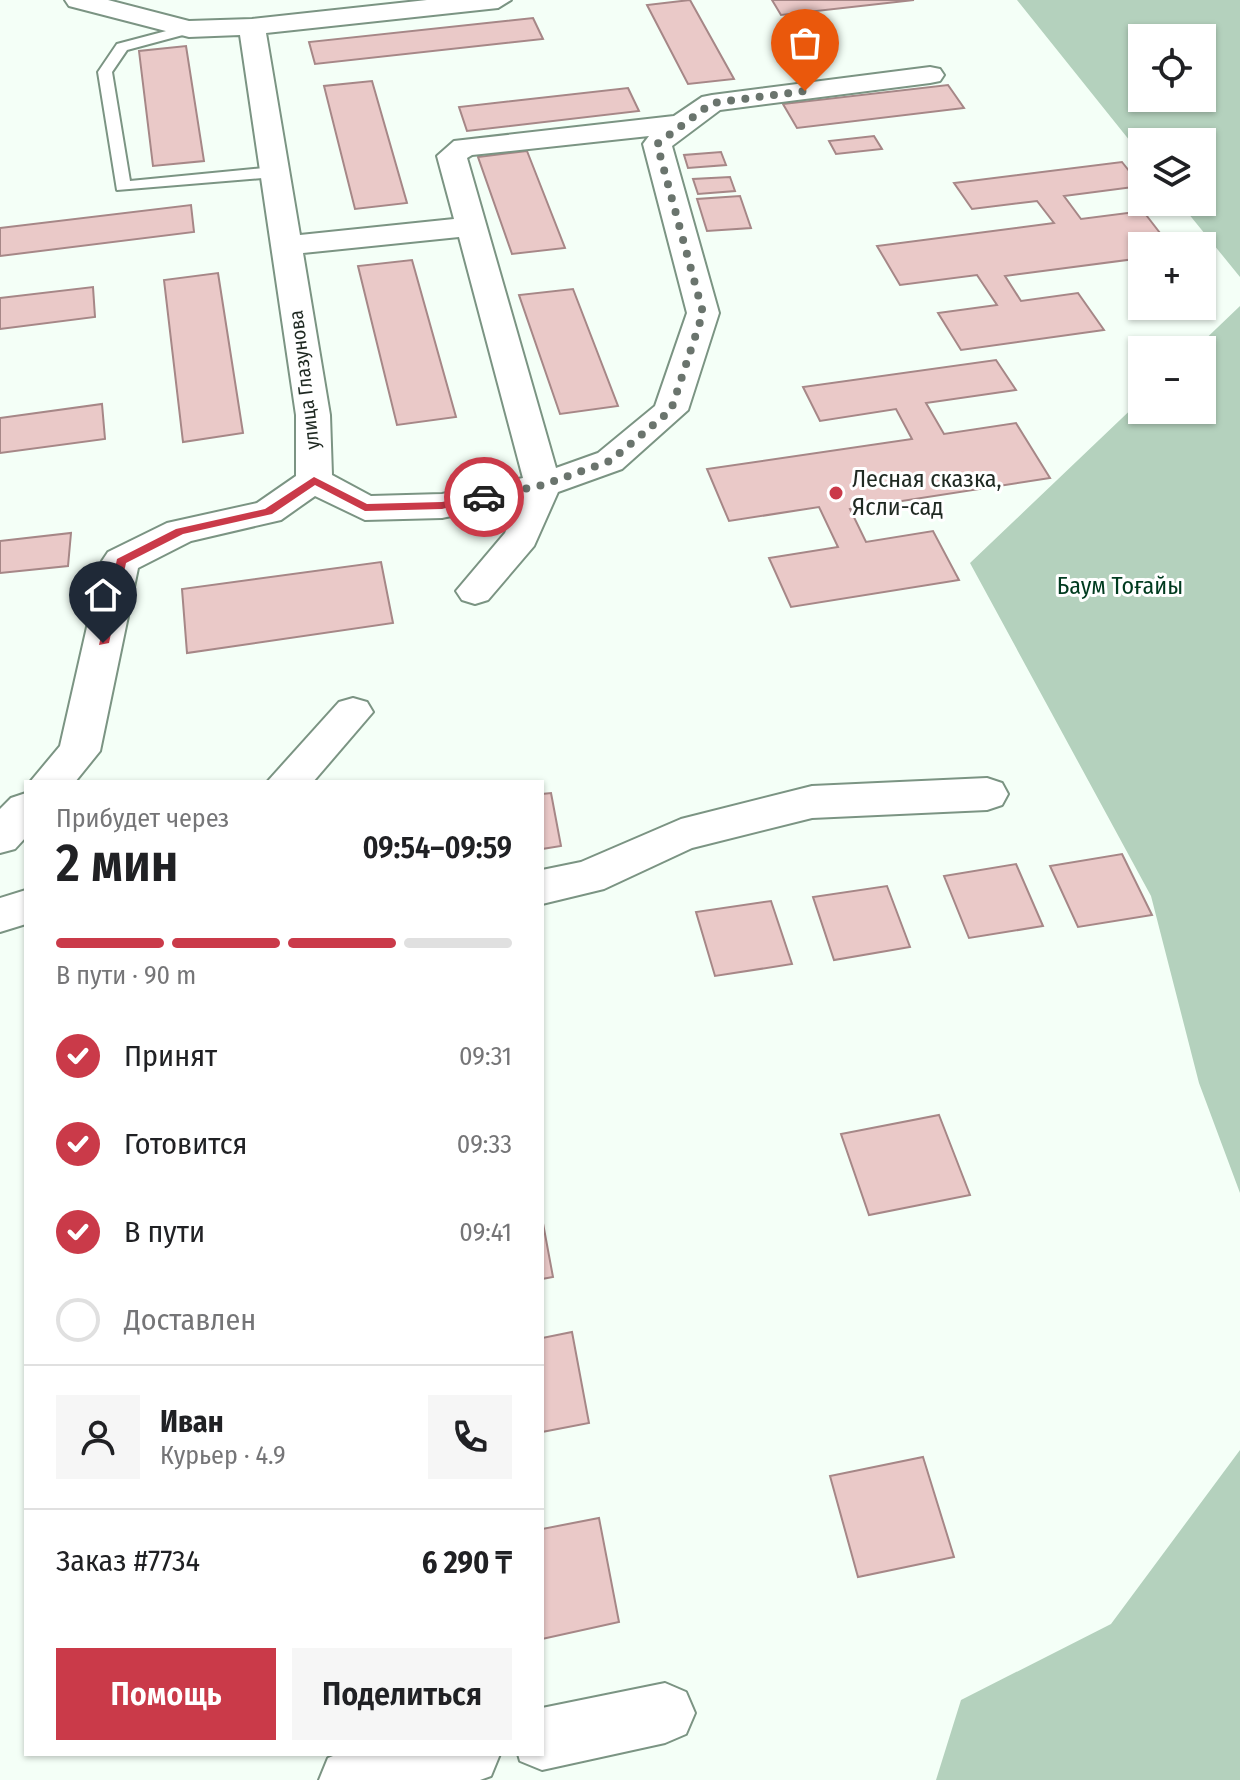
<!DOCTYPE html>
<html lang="ru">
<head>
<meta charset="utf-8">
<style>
	body { margin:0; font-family:"Fira Sans Condensed",sans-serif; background:#f6f6f6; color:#202124; height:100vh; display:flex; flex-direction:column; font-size:30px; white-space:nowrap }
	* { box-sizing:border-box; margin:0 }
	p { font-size:26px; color:#757577 }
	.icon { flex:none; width:44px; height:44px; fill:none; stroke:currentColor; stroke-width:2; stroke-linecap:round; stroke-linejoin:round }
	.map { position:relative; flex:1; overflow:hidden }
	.sheet { position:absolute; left:24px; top:780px; width:520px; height:976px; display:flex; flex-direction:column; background:#fff; border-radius:0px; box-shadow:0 2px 6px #0004 }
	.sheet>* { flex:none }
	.controls { position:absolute; left:1128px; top:24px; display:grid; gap:16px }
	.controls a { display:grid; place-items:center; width:88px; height:88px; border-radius:0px; background:#fff; box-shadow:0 2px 6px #0004; font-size:40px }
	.pin { position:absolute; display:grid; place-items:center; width:68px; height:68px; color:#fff; margin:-82px -34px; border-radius:50% 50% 50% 0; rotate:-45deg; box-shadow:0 0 8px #0007 }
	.pin .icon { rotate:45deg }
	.courier { position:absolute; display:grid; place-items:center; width:80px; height:80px; margin:-40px; border:6px solid #ca3a49; border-radius:50%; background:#fff; color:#222; box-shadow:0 2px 10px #0007 }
	.overview em { font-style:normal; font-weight:600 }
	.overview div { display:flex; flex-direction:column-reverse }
	.overview { display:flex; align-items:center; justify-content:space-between; height:136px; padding:0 32px }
	h1 { font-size:52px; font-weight:600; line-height:60px }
	.bar { display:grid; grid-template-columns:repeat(4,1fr); gap:12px 8px; align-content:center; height:96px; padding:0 32px }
	.bar i { height:10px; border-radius:6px; background:#e0e0e0 }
	.bar .current { background:#ca3a49 }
	.bar p { grid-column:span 4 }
	.line { display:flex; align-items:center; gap:20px; padding:0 32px; border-top:2px solid #e0e0e0 }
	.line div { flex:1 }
	.round { display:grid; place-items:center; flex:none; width:84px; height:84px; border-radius:0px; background:#f6f6f6 }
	ol { padding:0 32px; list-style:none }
	li { display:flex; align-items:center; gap:24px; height:88px }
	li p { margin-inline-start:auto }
	li .icon { padding:8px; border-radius:50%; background:#ca3a49; color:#fff; stroke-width:4 }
	li:last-child { color:#757577 }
	li i { width:44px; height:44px; border:4px solid #e0e0e0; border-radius:50% }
	.cta { display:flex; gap:16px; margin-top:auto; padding:16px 32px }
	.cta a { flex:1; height:92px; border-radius:0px; background:#ca3a49; color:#fff; font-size:32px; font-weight:600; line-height:92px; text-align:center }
	.cta a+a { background:#f6f6f6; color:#202124 }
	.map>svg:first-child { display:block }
	.green { fill:#b4d1bd; fill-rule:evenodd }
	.building { fill:#eac9c8; stroke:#a68787; stroke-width:2 }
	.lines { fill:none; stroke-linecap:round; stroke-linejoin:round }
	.lane-casing { stroke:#7b9483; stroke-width:4 }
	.street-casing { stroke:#7b9483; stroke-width:4 }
	.lane { fill:#fff; fill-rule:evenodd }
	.street { fill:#fff; fill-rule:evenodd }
	.route { fill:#ca3a49 }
	.done { stroke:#6a746d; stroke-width:8; stroke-dasharray:0 14.4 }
	.poi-dot { fill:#ca3a49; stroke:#fff; stroke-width:3 }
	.labels { text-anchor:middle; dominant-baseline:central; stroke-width:6; stroke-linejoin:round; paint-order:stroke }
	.far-street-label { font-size:20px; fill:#1f2922; stroke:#fff }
	.poi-label { font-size:24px; fill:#1f2922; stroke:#fff; text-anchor:start }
	.park-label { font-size:24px; fill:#003b1f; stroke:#fff }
</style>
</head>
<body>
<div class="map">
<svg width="1240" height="1780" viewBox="0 0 1240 1780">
	<rect width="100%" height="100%" fill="#f4fff7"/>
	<g class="green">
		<path d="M1017,0H1240V277L1179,202H1202V142H1142V156ZM1142,38H1202V98H1142Z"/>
		<path d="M1240,306V1193L1199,1083L1151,896L970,563L1142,399V410H1202V350H1194Z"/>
		<path d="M1240,1450V1780H936L961,1700L1111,1624Z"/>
	</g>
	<g class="building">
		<path d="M690,0L734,79L688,84L647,5Z"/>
		<path d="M772,0H914L781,15Z"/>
		<path d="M533,18L543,39L315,64L309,42Z"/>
		<path d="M186,46L204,161L153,166L139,51Z"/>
		<path d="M372,81L407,203L355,209L324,86Z"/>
		<path d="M948,85L964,108L797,128L783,104Z"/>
		<path d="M628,88L639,111L467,131L459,107Z"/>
		<path d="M874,136L882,149L836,154L829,141Z"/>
		<path d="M527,151L565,248L512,254L478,157Z"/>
		<path d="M721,152L726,165L688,168L684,155Z"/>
		<path d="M1122,162L1141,186L1064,196L1081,219L1143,211L1170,246H1142V258L1005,276L1021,301L1078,293L1104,330L961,350L938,313L997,305L977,275L900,285L877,246L1054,223L1037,201L972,209L954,183Z"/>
		<path d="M730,177L735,191L698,194L693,179Z"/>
		<path d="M740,196L751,228L707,231L697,199Z"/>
		<path d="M191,205L194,232L0,256V228Z"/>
		<path d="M412,260L456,417L397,425L358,266Z"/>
		<path d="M218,273L243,433L183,442L164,280Z"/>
		<path d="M93,287L95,317L0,329V298Z"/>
		<path d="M573,289L618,406L560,414L519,295Z"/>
		<path d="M996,360L1016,390L926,403L944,434L1016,423L1050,478L850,509L866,542L933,531L959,580L791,607L769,558L838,547L819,507L729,521L707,469L912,439L896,409L820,421L803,387Z"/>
		<path d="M102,404L105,439L0,453V418Z"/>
		<path d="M71,533L68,566L0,573V541Z"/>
		<path d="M381,562L393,623L187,653L182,589Z"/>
		<path d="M551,793L561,846L542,849V794Z"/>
		<path d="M1122,854L1152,915L1078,927L1050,866Z"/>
		<path d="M1016,864L1043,926L969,938L944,876Z"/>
		<path d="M887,886L910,947L834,960L813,897Z"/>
		<path d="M771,901L792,964L715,976L696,912Z"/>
		<path d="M939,1115L970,1195L869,1215L841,1134Z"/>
		<path d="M542,1218L553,1277L542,1279Z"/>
		<path d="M572,1332L589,1423L542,1432V1338Z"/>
		<path d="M923,1457L954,1557L858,1577L830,1476Z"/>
		<path d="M599,1518L619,1622L542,1639V1529Z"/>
	</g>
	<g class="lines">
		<g class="lane-casing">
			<path id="lane" d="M189,25L196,29L194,32L127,50L112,72L130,181L274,167L282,172L274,177L117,190L98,72L117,44Z"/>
		</g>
		<g class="street-casing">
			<g id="street">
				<path d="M65,0H108L189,21L252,19L427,0H511L498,8L266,33L300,235L454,219L437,156L454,141L674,116L702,97L712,95L930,67L940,69L944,75L940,81L930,83L720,110L672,146L719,313L688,410L622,469L558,492L534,546L488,600L475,604L462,600L456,591L505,533L518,502L442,518L365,520L315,496L281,520L191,541L138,568L100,751L75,782H30L60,746L102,561L108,552L167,523L257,503L296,476V415L240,35L189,37L69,6ZM649,136L643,144L687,313L655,406L598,453L556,468L467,158L472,155ZM459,237L523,478L442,494L371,496L332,475L330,415L303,253Z"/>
				<path d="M353,698L367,702L373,712L313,782H267L339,702Z"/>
				<path d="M987,778L1002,783L1008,794L1002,805L987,810L812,818L692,848L604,889L542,904V870L581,862L681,819L812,786Z"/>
				<path d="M26,793V837L15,849L0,853V809L11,798Z"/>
				<path d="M26,890V924L0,932V898Z"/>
				<path d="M665,1683L686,1692L695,1713L686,1734L665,1743L542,1770L520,1761L518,1754H542V1708Z"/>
				<path d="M338,1754H500L491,1776L480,1780H319L328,1758Z"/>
			</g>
		</g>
		<use href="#lane" class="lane"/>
		<use href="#street" class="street"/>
	</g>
	<path class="route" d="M314,477L367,504L442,502L484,494L489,497L442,509L365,511L315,485L272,514L183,534L126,563L109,643L99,645L117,559L176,529L265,509Z"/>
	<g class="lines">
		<path class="done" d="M484,497L543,485L610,461L671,410L703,313L657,144L712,103L805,91"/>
	</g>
	<circle class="poi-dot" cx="836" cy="493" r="8"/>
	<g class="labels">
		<g class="far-street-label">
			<text transform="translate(304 380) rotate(-97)">улица Глазунова</text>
		</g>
		<g class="poi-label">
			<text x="852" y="479">Лесная сказка,<tspan x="852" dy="28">Ясли-сад</tspan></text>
		</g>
		<g class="park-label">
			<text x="1120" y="586">Баум Тоғайы</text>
		</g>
	</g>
</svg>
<div class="controls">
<a><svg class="icon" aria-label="locate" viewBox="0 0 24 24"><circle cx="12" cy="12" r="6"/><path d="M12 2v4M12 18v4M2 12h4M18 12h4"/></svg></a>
<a><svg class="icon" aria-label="layers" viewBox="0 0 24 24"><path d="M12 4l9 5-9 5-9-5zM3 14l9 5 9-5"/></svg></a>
<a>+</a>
<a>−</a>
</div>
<div class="pin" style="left:805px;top:91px;background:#ea580c"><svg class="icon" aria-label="bag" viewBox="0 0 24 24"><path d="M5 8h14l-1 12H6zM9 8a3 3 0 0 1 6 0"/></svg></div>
<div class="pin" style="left:103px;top:643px;background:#1f2937"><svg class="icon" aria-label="home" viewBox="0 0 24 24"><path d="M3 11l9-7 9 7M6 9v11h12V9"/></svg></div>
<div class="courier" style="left:484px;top:497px"><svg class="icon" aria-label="car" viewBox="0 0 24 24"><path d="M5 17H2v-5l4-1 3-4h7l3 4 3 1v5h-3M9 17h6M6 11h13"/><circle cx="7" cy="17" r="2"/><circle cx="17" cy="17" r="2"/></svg></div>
<section class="sheet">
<div class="overview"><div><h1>2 мин</h1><p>Прибудет через</p></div><em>09:54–09:59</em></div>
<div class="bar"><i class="current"></i><i class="current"></i><i class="current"></i><i></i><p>В пути · 90 m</p></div>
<ol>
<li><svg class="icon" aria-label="check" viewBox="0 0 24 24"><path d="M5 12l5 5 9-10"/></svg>Принят<p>09:31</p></li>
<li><svg class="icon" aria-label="check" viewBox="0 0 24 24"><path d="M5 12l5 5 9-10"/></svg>Готовится<p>09:33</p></li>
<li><svg class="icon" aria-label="check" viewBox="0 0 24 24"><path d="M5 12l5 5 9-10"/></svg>В пути<p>09:41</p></li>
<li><i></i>Доставлен</li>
</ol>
<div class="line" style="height:144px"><a class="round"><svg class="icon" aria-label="person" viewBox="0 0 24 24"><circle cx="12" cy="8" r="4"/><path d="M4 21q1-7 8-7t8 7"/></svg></a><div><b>Иван</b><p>Курьер · 4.9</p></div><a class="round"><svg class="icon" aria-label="phone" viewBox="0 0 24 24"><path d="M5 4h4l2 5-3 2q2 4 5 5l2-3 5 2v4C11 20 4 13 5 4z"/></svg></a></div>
<div class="line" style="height:104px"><div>Заказ #7734</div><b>6 290 ₸</b></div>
<div class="cta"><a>Помощь</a><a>Поделиться</a></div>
</section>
</div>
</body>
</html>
